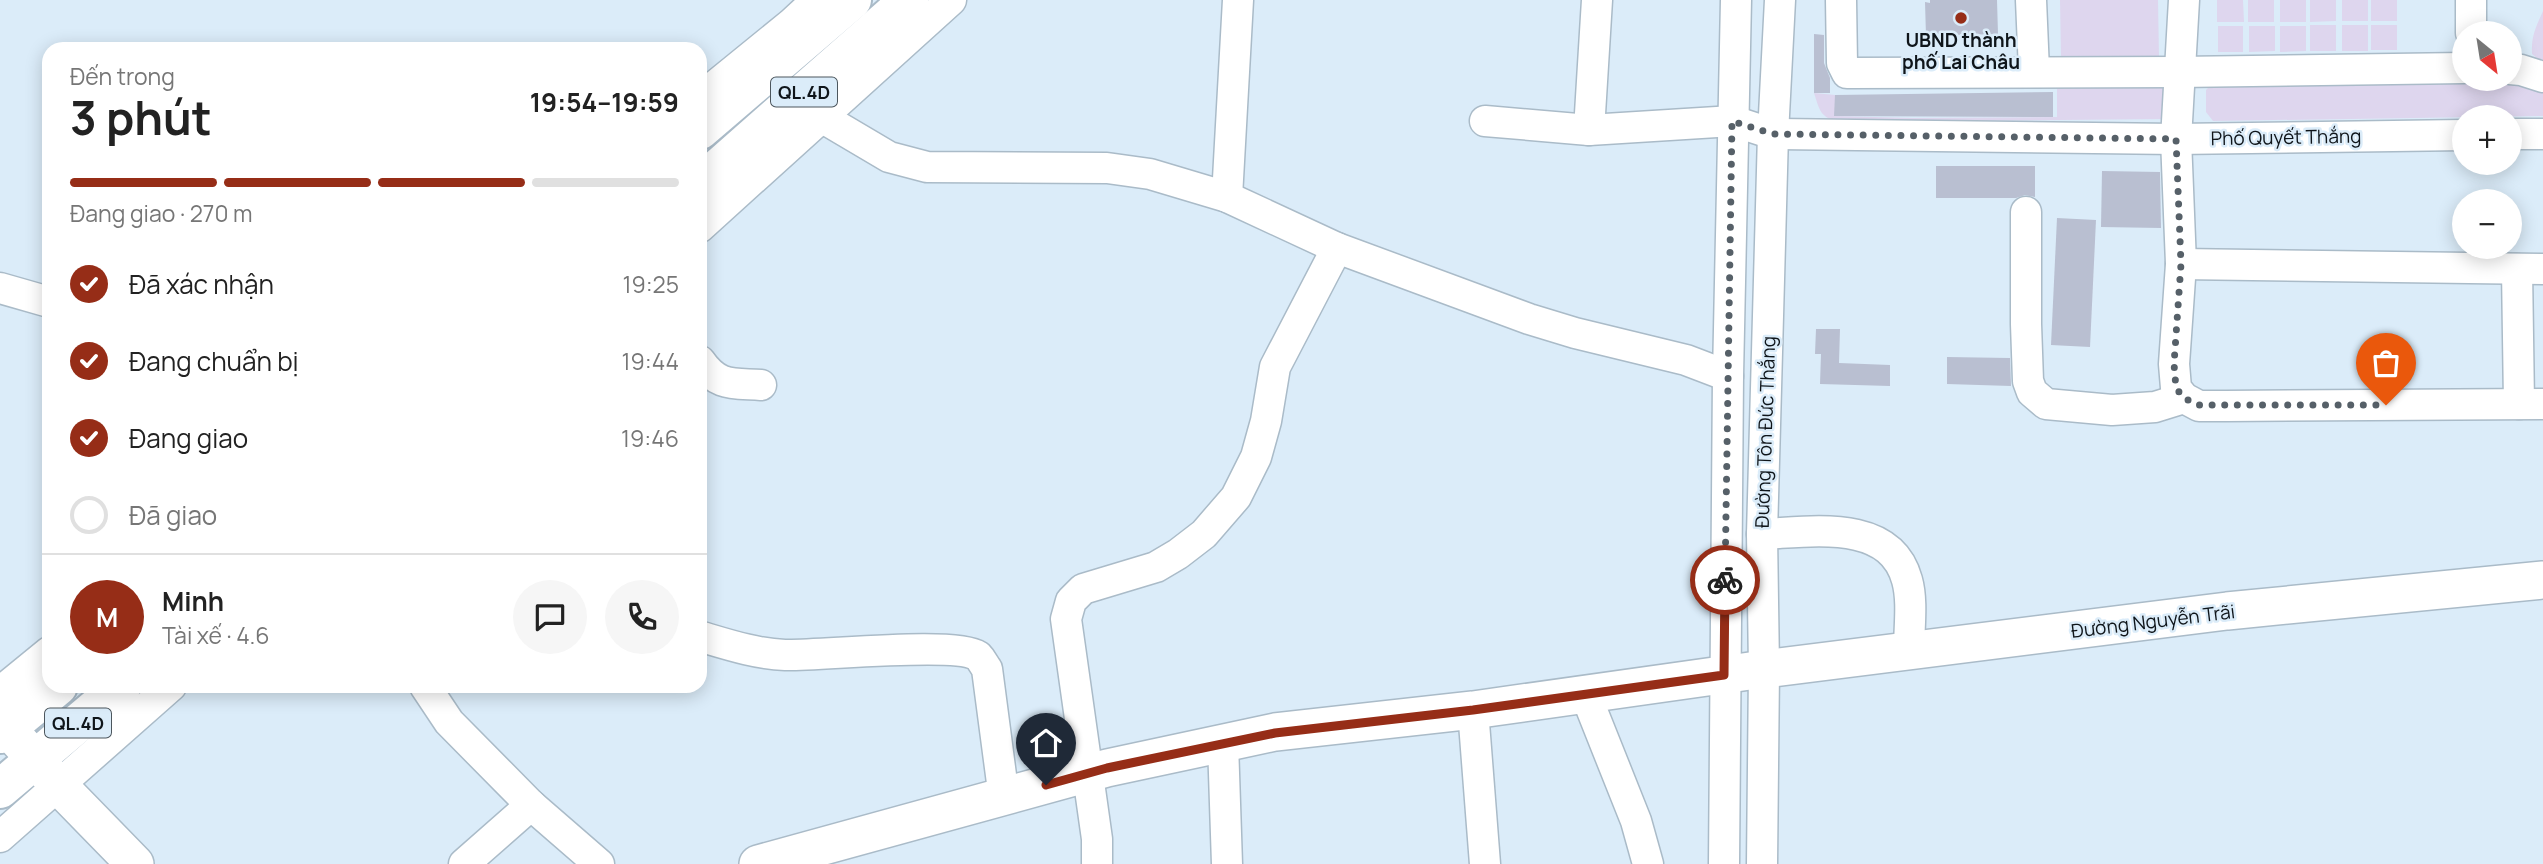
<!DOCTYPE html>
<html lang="vi">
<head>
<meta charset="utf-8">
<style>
	body { margin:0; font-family:Manrope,sans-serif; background:#f6f6f6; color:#222; height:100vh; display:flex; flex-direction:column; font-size:26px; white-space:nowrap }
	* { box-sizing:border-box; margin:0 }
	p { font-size:23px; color:#767676 }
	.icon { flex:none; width:38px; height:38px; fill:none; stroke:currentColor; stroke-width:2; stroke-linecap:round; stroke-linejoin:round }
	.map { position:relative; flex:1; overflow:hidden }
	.panel { position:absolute; left:42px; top:42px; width:665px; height:651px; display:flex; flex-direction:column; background:#fff; border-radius:21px; box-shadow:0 4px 18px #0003 }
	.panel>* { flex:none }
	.needle { width:46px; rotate:150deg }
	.fabs { position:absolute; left:2452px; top:21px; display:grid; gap:14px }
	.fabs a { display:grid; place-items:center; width:70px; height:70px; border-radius:50%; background:#fff; box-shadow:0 4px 18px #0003; font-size:35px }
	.pin { position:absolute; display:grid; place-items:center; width:60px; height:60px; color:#fff; margin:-72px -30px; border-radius:50% 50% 50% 0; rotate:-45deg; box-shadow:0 0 7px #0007 }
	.pin .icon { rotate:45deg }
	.courier { position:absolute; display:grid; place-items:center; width:70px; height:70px; margin:-35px; border:5px solid #962d17; border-radius:50%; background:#fff; color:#222; box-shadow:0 2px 9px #0007 }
	.summary em { font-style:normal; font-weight:700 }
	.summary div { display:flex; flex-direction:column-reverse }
	.summary { display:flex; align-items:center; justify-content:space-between; height:119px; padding:0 28px }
	h1 { font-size:46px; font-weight:700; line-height:52px }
	.bar { display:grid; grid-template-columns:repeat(4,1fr); gap:10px 7px; align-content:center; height:84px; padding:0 28px }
	.bar i { height:9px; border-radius:5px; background:#e0e0e0 }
	.bar .active { background:#962d17 }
	.bar p { grid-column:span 4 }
	.line { display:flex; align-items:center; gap:18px; padding:0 28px; border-top:2px solid #e0e0e0 }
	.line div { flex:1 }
	.round { display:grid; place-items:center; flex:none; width:74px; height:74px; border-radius:37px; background:#f6f6f6 }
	ol { padding:0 28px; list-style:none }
	li { display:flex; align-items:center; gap:21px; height:77px }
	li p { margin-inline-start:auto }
	li .icon { padding:7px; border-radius:50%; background:#962d17; color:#fff; stroke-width:4 }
	li:last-child { color:#767676 }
	li i { width:38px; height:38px; border:4px solid #e0e0e0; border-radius:50% }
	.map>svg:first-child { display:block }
	.green { fill:#ded6ee }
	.building { fill:#b9bfd1 }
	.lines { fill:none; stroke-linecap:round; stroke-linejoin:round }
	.minor-casing { stroke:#aabbc8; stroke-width:33 }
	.major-casing { stroke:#aabbc8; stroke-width:40 }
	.highway-casing { stroke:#aabbc8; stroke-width:42 }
	.minor { stroke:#fff; stroke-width:30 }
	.major { stroke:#fff; stroke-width:37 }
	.highway { stroke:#fff; stroke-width:38 }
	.done { stroke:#566068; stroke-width:7; stroke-dasharray:0 12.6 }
	.route { stroke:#962d17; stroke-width:9 }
	.poi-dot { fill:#962d17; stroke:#dbecf9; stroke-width:2.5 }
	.labels { text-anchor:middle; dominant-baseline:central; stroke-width:5; stroke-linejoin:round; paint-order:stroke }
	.shield { fill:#dbecf9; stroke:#4c565d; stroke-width:2 }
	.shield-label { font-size:18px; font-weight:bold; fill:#0f151a }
	.poi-label { font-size:19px; font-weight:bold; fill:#0f151a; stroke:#dbecf9 }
	.street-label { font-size:19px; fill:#0f151a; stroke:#dbecf9 }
</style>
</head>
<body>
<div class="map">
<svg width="2543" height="864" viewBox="0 0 2543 864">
	<rect width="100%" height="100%" fill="#dbecf9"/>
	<g class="green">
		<path d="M2060,0H2158L2159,57L2061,58Z"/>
		<path d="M2217,0H2243L2244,22H2217Z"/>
		<rect x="2248" y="0" width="26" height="22"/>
		<rect x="2280" y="0" width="26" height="22"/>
		<path d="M2310,0H2336V21L2310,22Z"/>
		<rect x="2342" y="0" width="26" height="21"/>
		<rect x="2371" y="0" width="26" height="21"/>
		<path d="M2543,11V63L2532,54C2531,36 2536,27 2543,11Z"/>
		<rect x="2310" y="25" width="26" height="26"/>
		<rect x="2342" y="25" width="26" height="26"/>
		<rect x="2371" y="25" width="26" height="25"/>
		<rect x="2218" y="26" width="25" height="26"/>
		<path d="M2249,26H2275V51L2249,52Z"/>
		<path d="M2280,26H2306V51L2280,52Z"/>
		<path d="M2515,83L2543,90V116L2213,121L2206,112V90L2209,87Z"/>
		<path d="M2167,87L2168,119L1839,122C1820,117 1820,111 1814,93L1835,95V116L1912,118L2057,117V88Z"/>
	</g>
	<g class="building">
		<path d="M1930,0H1997L1998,34L1926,36L1925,2L1930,3Z"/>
		<path d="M1814,34L1824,35V63L1830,78V93H1814Z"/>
		<path d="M2053,92V117L1834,116L1835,95Z"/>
		<path d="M1936,166H2035V197L2025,195L2016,198H1936Z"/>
		<path d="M2102,171L2160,172L2161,228L2101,227Z"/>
		<path d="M2057,218L2096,220L2090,347L2051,345Z"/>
		<path d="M1816,329H1840L1839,363L1890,365V386L1820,384L1821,354H1815Z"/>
		<path d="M1947,357L2010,358L2011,386L1947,384Z"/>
	</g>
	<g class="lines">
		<g class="minor-casing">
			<g id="minor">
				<path d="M1841,0L1842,63L1847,73L2179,72L2464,68"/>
				<path d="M2031,0L2034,71"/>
				<path d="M2184,0L2176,139L2181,264L2174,364L2176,388L2184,398L2199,406H2226L2543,404"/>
				<path d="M2471,0V33"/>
				<path d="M2510,69L2521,70L2543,77"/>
				<path d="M801,94L823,118L889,157L927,167L1107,168L1150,174L1227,197L1337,248L1529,319L1575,333L1686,360L1728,376"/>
				<path d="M700,98L791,24L817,0"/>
				<path d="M1485,121L1589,130L1733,121L1773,134L2176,139L2464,135"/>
				<path d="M1589,130L1597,0"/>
				<path d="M2510,134H2543"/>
				<path d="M1227,197L1238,0"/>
				<path d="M2026,212V324L2028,381L2032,392L2046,404L2112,410L2155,407L2184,398"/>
				<path d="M700,227L951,0"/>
				<path d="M2181,264L2543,269"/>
				<path d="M2517,269L2519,404"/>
				<path d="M0,288L49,302"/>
				<path d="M700,361C718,387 732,383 761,385"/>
				<path d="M1762,534C1811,532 1890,518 1907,580C1913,601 1909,628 1909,650"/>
				<path d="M702,637C729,645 757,654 785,655C821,656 955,641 978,656C982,660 984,665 987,669L1004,798"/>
				<path d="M425,686L449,722L531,805L599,864"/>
				<path d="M0,692L49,652"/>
				<path d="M1585,693L1636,821L1648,864"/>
				<path d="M1473,710L1485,864"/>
				<path d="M1223,743L1227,864"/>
				<path d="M0,837L171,686"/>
				<path d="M464,864L531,805"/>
				<path d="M1097,864V839L1066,619L1071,601L1083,589L1156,567L1178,554L1204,534L1236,497L1256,457L1266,421L1275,367L1337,248"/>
				<path d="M1724,864L1728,376L1736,0"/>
				<path d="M1762,864L1764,669L1762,534L1773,134L1780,0"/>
			</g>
		</g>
		<g class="major-casing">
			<g id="major">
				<path d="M0,720L59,786L135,864"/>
				<path d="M758,864L1107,768L1275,732L1473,710L1764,669L2227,611L2543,580"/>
			</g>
		</g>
		<g class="highway-casing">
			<g id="highway">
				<path d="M700,130L852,0"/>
				<path d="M700,184L909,0"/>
				<path d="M0,734L58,686"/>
				<path d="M0,789L122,686"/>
			</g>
		</g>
		<use href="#minor" class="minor"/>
		<use href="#major" class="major"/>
		<use href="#highway" class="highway"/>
	</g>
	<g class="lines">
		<path class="done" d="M1725,580L1732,121L1773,134L2176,139L2181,264L2174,364L2176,388L2184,398L2199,405H2386"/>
		<path class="route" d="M1046,785L1107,768L1275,733L1473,710L1724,675L1725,580"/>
	</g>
	<circle class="poi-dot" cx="1961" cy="18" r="7"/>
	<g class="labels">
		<g class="shield">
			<rect x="771" y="77.5" width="66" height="29" rx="5"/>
			<rect x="45" y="708.5" width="66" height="29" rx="5"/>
		</g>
		<g class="shield-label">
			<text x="804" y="92">QL.4D</text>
			<text x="78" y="723">QL.4D</text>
		</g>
		<g class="poi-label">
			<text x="1961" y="40">UBND thành<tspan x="1961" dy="22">phố Lai Châu</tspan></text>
		</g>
		<g class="street-label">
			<text transform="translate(2286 137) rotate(-1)">Phố Quyết Thắng</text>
			<text transform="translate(1765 432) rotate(-88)">Đường Tôn Đức Thắng</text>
			<text transform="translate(2153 621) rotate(-7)">Đường Nguyễn Trãi</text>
		</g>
	</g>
</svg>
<div class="fabs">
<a><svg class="needle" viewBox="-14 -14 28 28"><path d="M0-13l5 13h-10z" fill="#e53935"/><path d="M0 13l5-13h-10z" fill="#767676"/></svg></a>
<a>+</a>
<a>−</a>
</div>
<div class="pin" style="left:2386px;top:405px;background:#ea580c"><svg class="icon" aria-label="bag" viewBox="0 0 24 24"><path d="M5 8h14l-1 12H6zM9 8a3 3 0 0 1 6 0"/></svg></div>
<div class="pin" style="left:1046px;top:785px;background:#1f2937"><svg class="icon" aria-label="home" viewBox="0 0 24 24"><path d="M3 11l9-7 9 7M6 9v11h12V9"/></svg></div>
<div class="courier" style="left:1725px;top:580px"><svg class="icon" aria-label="bike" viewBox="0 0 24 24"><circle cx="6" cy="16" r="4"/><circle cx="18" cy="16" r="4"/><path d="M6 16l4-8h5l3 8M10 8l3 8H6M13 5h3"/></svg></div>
<section class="panel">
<div class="summary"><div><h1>3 phút</h1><p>Đến trong</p></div><em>19:54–19:59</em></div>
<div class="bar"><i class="active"></i><i class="active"></i><i class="active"></i><i></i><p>Đang giao · 270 m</p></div>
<ol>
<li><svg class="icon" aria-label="check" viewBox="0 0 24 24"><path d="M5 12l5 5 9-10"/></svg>Đã xác nhận<p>19:25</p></li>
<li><svg class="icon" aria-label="check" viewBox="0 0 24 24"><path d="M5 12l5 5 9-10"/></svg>Đang chuẩn bị<p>19:44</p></li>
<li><svg class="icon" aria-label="check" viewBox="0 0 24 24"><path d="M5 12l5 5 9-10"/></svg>Đang giao<p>19:46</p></li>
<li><i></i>Đã giao</li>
</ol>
<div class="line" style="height:126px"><b class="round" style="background:#962d17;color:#fff">M</b><div><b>Minh</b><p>Tài xế · 4.6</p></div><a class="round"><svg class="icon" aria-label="chat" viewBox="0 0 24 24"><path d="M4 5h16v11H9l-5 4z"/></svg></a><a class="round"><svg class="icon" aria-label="phone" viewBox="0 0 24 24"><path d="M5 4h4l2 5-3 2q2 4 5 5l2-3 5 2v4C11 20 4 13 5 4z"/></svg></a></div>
</section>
</div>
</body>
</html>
